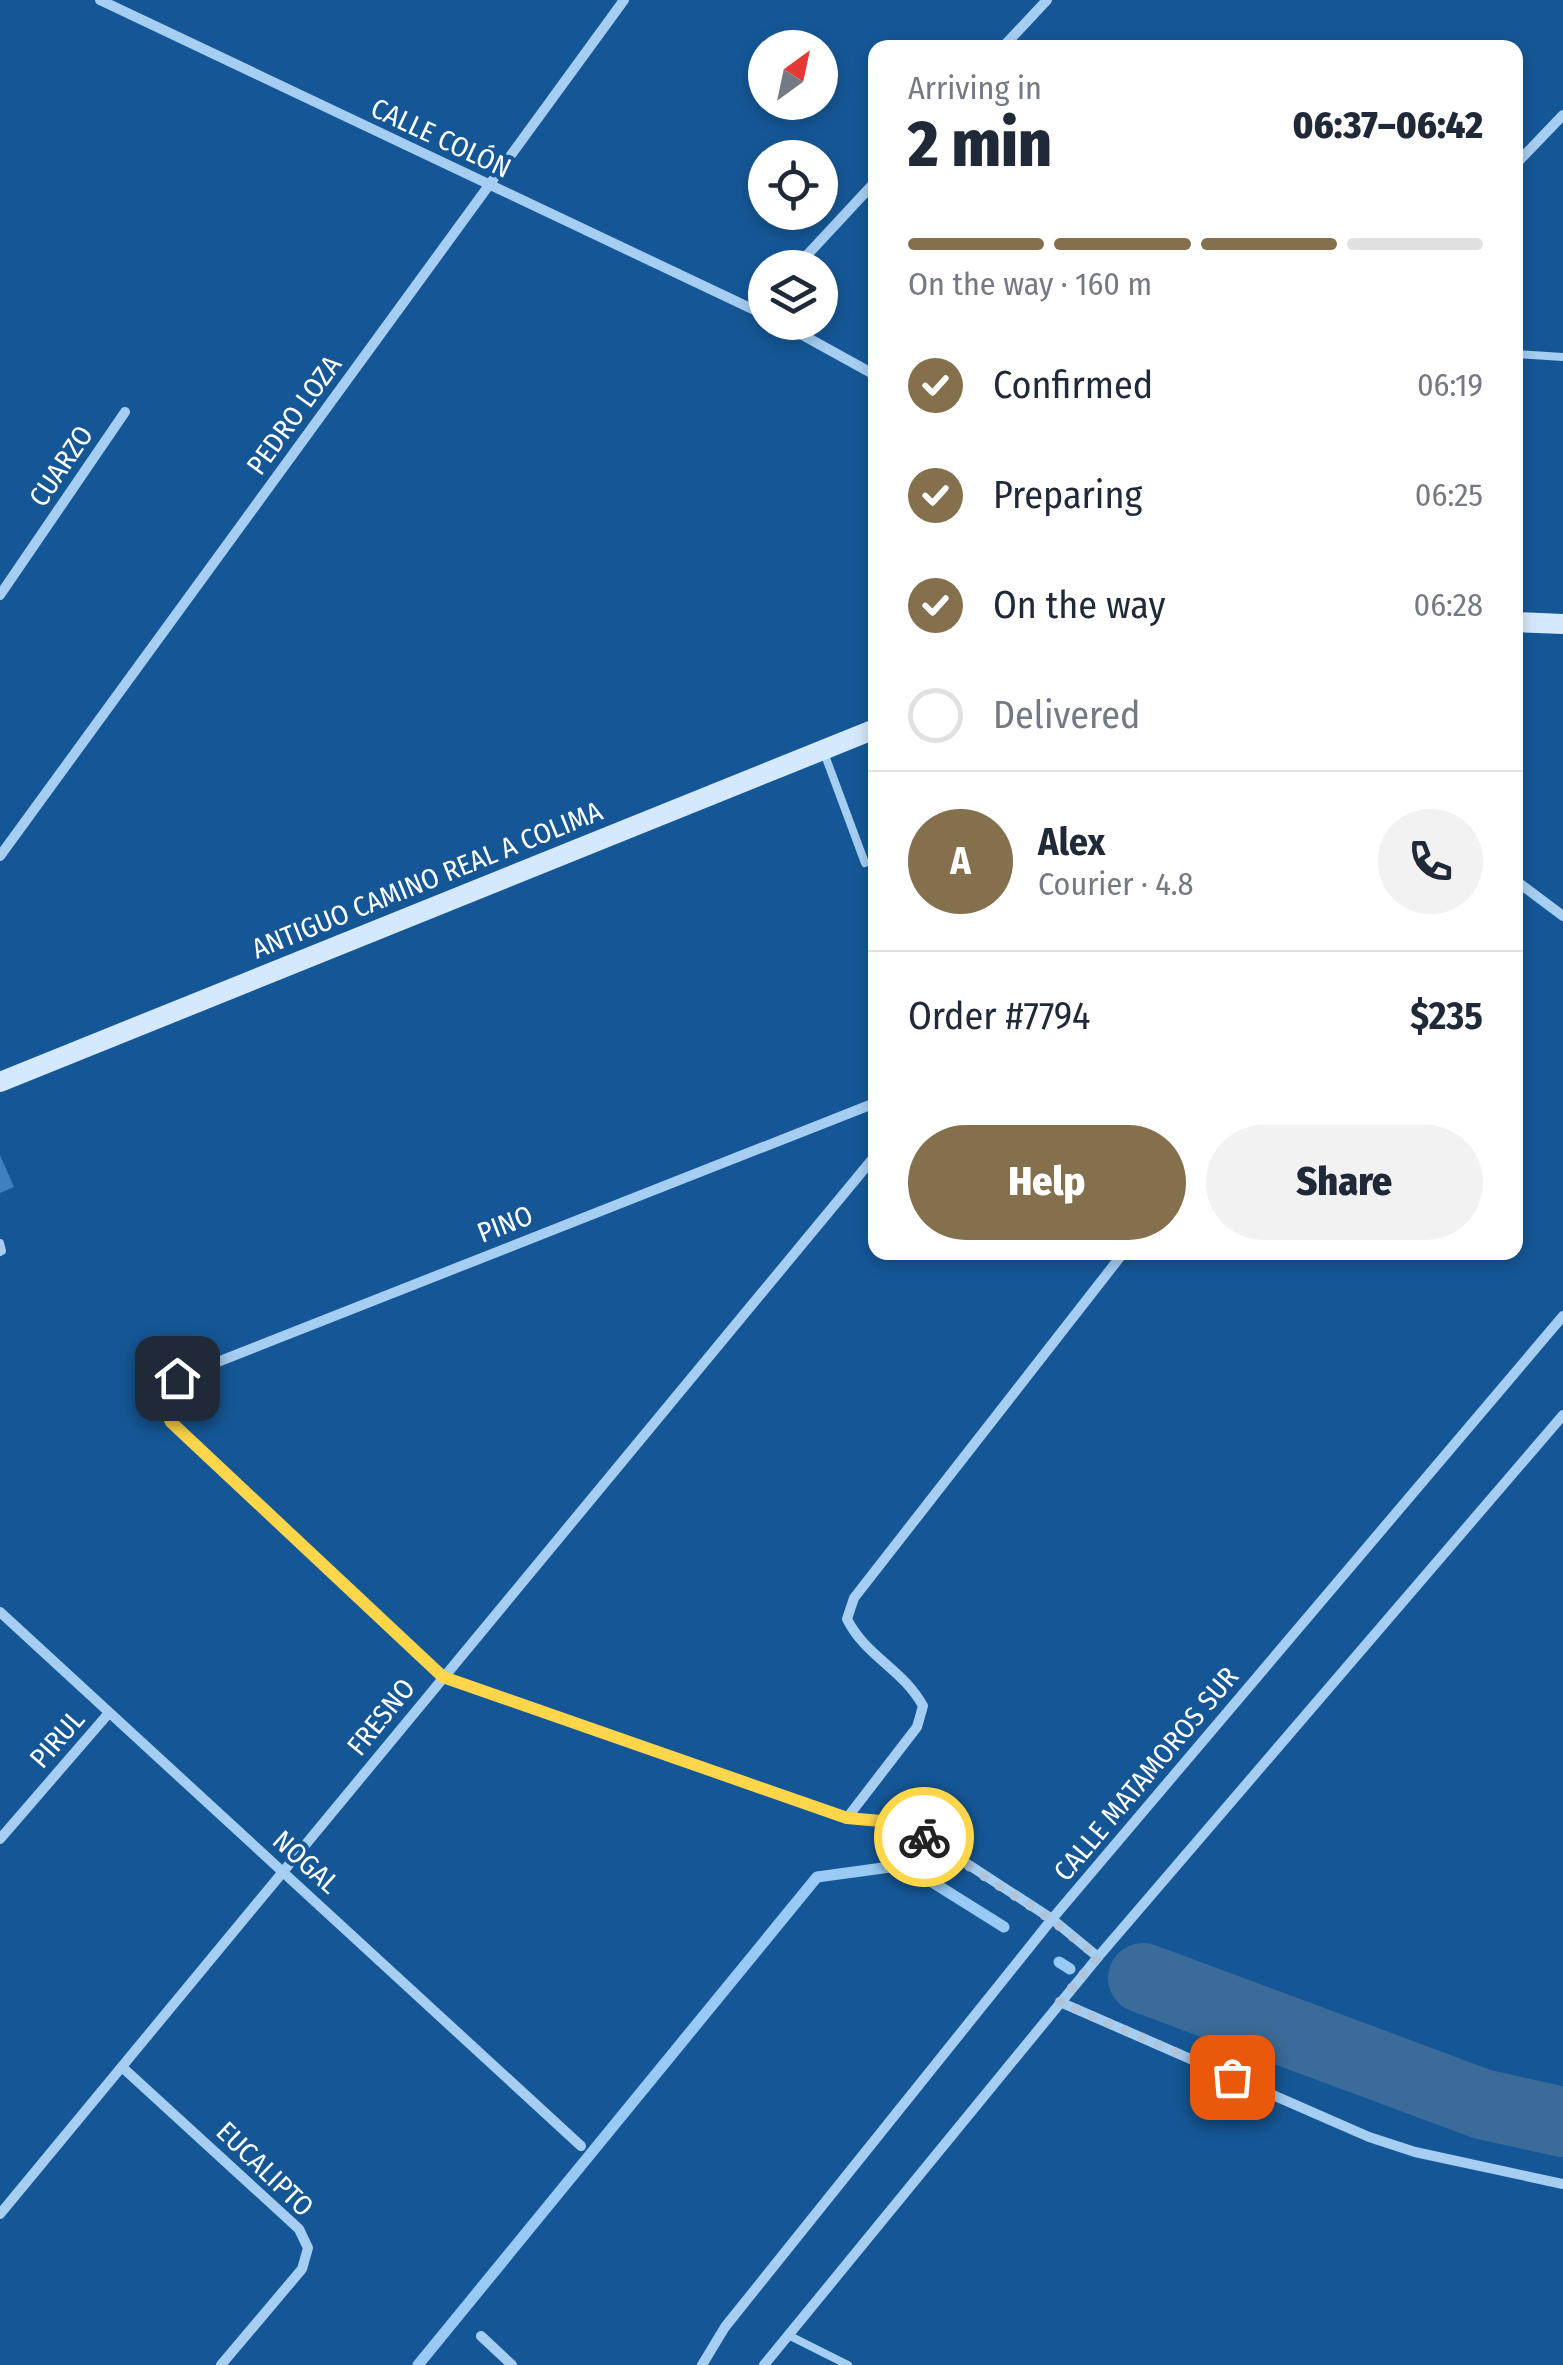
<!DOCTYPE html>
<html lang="en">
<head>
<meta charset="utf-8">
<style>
	body { margin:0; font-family:"Fira Sans Condensed",sans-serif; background:#f2f2f3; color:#1f2937; height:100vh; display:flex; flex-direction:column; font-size:38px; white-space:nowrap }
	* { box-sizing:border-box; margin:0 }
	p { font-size:32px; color:#747a83 }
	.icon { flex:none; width:55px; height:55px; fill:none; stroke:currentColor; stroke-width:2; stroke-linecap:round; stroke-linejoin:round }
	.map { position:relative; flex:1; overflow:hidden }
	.sheet { position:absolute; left:868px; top:40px; width:655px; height:1220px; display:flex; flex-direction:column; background:#fff; border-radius:20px; box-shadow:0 5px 15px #0003 }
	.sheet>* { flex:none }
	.needle { width:65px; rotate:33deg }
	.buttons { position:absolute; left:748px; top:30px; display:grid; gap:20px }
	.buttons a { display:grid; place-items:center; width:90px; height:90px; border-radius:50%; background:#fff; box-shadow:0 5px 15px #0003; font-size:50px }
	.pin { position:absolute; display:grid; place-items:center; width:85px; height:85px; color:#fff; margin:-42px; border-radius:20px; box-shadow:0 5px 15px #0006 }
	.courier { position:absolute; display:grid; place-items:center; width:100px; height:100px; margin:-50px; border:8px solid #ffd54a; border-radius:50%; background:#fff; color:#222; box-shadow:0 2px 12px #0007 }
	.headline em { font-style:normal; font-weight:800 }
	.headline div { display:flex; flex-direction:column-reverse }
	.headline { display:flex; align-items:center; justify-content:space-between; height:170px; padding:0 40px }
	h1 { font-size:65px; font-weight:800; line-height:75px }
	.bar { display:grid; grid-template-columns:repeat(4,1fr); gap:15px 10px; align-content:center; height:120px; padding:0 40px }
	.bar i { height:12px; border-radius:8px; background:#e0e1e3 }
	.bar .selected { background:#84704d }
	.bar p { grid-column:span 4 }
	.line { display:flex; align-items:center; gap:25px; padding:0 40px; border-top:2px solid #e0e1e3 }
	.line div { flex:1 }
	.round { display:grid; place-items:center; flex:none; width:105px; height:105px; border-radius:52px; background:#f2f2f3 }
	ol { padding:0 40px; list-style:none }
	li { display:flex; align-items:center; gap:30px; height:110px }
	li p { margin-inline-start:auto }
	li .icon { padding:10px; border-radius:50%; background:#84704d; color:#fff; stroke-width:4 }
	li:last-child { color:#747a83 }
	li i { width:55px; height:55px; border:5px solid #e0e1e3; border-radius:50% }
	.action { display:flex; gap:20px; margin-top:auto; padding:20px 40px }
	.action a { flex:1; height:115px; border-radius:60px; background:#84704d; color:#fff; font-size:40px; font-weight:800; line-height:115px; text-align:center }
	.action a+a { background:#f2f2f3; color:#1f2937 }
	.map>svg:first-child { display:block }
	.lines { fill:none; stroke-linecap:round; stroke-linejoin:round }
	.stream { stroke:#98caf5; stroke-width:11 }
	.river { stroke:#3b6b99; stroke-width:70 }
	.building { fill:#3d80be }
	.lane { stroke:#a6cef2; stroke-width:8 }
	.street { stroke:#a6cef2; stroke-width:10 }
	.secondary { stroke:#d5e9fc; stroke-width:20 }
	.done { stroke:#adc4da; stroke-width:10; stroke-dasharray:0 18 }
	.route { stroke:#ffd54a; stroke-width:12 }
	.labels { text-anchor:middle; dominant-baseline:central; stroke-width:8; stroke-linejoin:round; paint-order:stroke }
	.street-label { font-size:28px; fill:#fff; stroke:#155796 }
</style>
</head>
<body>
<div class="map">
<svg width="1563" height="2365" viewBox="0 0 1563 2365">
	<rect width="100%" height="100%" fill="#155796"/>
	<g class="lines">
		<g class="stream">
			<path d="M1059,1962L1070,1969"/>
			<path d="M1121,1976L1143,1978"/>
			<path d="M418,2365L817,1877L905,1865L1004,1927"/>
		</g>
		<path class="river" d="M1143,1978L1482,2104L1563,2122"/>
	</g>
	<path class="building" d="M0,1155L14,1187L0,1193Z"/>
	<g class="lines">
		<g class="lane">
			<path d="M1515,354L1563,357"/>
			<path d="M823,750L865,863"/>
			<path d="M0,1243L2,1251L0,1252"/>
			<path d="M788,2335L848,2365"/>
		</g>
		<g class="street">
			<path d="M100,0L765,315"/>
			<path d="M1002,48L1047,0"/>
			<path d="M1515,165L1563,115"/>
			<path d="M795,268L875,182"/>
			<path d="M779,322L875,375"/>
			<path d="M0,595L125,412"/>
			<path d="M0,856L624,0"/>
			<path d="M1515,880L1563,916"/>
			<path d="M875,1103L177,1378L160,1398L171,1422L443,1677L847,1818L892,1822L929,1839L1052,1919L1098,1957"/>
			<path d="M0,1612L581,2146"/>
			<path d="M847,1818L917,1727L923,1706C903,1669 866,1657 847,1619L854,1598L1124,1252"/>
			<path d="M0,1839L108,1714"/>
			<path d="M1060,2002L1369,2137L1415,2152L1563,2184"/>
			<path d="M122,2067L299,2229L308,2248L302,2269L221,2365"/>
			<path d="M0,2214L875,1156"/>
			<path d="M481,2336L512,2365"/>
			<path d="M702,2365L725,2327L1052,1919L1563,1316"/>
			<path d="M764,2365L1098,1957L1563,1415"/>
		</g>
		<g class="secondary">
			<path d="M1515,622L1563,624"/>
			<path d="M0,1082L875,729"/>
		</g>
	</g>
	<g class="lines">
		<path class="done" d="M924,1837L1052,1920L1098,1957L1060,2002L1232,2077"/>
		<path class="route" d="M177,1378L160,1398L171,1422L443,1677L847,1818L892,1822L924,1837"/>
	</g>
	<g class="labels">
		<g class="street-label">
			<text transform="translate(441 138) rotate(25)">CALLE COLÓN</text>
			<text transform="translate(294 415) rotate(-54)">PEDRO LOZA</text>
			<text transform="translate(61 466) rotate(-56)">CUARZO</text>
			<text transform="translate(427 880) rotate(-22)">ANTIGUO CAMINO REAL A COLIMA</text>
			<text transform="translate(505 1224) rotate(-21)">PINO</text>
			<text transform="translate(381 1717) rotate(-51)">FRESNO</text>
			<text transform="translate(57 1739) rotate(-49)">PIRUL</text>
			<text transform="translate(1146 1774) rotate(-50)">CALLE MATAMOROS SUR</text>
			<text transform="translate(306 1862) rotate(42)">NOGAL</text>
			<text transform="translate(265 2169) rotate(44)">EUCALIPTO</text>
		</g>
	</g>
</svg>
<div class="buttons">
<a><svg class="needle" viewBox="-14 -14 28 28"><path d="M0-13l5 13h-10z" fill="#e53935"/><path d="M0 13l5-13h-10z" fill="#747a83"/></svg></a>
<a><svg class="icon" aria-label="locate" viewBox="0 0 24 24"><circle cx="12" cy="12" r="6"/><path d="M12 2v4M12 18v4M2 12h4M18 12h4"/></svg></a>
<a><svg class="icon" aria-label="layers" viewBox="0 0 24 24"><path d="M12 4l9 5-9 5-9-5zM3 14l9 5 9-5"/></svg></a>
</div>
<div class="pin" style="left:1232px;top:2077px;background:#ea580c"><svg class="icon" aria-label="bag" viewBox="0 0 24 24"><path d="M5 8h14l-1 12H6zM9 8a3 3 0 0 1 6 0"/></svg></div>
<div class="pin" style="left:177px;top:1378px;background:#1f2937"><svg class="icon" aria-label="home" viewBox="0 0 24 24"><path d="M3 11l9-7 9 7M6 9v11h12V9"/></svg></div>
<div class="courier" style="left:924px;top:1837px"><svg class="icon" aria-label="bike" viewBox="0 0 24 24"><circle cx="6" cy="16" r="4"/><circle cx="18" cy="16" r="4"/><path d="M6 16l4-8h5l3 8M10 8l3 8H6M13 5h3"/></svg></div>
<section class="sheet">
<div class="headline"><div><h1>2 min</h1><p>Arriving in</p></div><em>06:37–06:42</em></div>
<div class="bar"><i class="selected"></i><i class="selected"></i><i class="selected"></i><i></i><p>On the way · 160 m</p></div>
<ol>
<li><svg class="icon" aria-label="check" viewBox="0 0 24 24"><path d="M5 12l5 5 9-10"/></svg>Confirmed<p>06:19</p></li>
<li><svg class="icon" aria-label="check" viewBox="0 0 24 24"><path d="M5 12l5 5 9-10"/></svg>Preparing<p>06:25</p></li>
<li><svg class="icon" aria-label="check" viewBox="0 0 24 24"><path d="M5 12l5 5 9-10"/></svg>On the way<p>06:28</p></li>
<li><i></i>Delivered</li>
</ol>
<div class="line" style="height:180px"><b class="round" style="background:#84704d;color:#fff">A</b><div><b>Alex</b><p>Courier · 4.8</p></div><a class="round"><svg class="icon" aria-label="phone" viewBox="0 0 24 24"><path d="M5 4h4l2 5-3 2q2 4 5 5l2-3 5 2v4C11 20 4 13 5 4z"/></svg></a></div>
<div class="line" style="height:130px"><div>Order #7794</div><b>$235</b></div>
<div class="action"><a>Help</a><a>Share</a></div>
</section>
</div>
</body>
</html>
